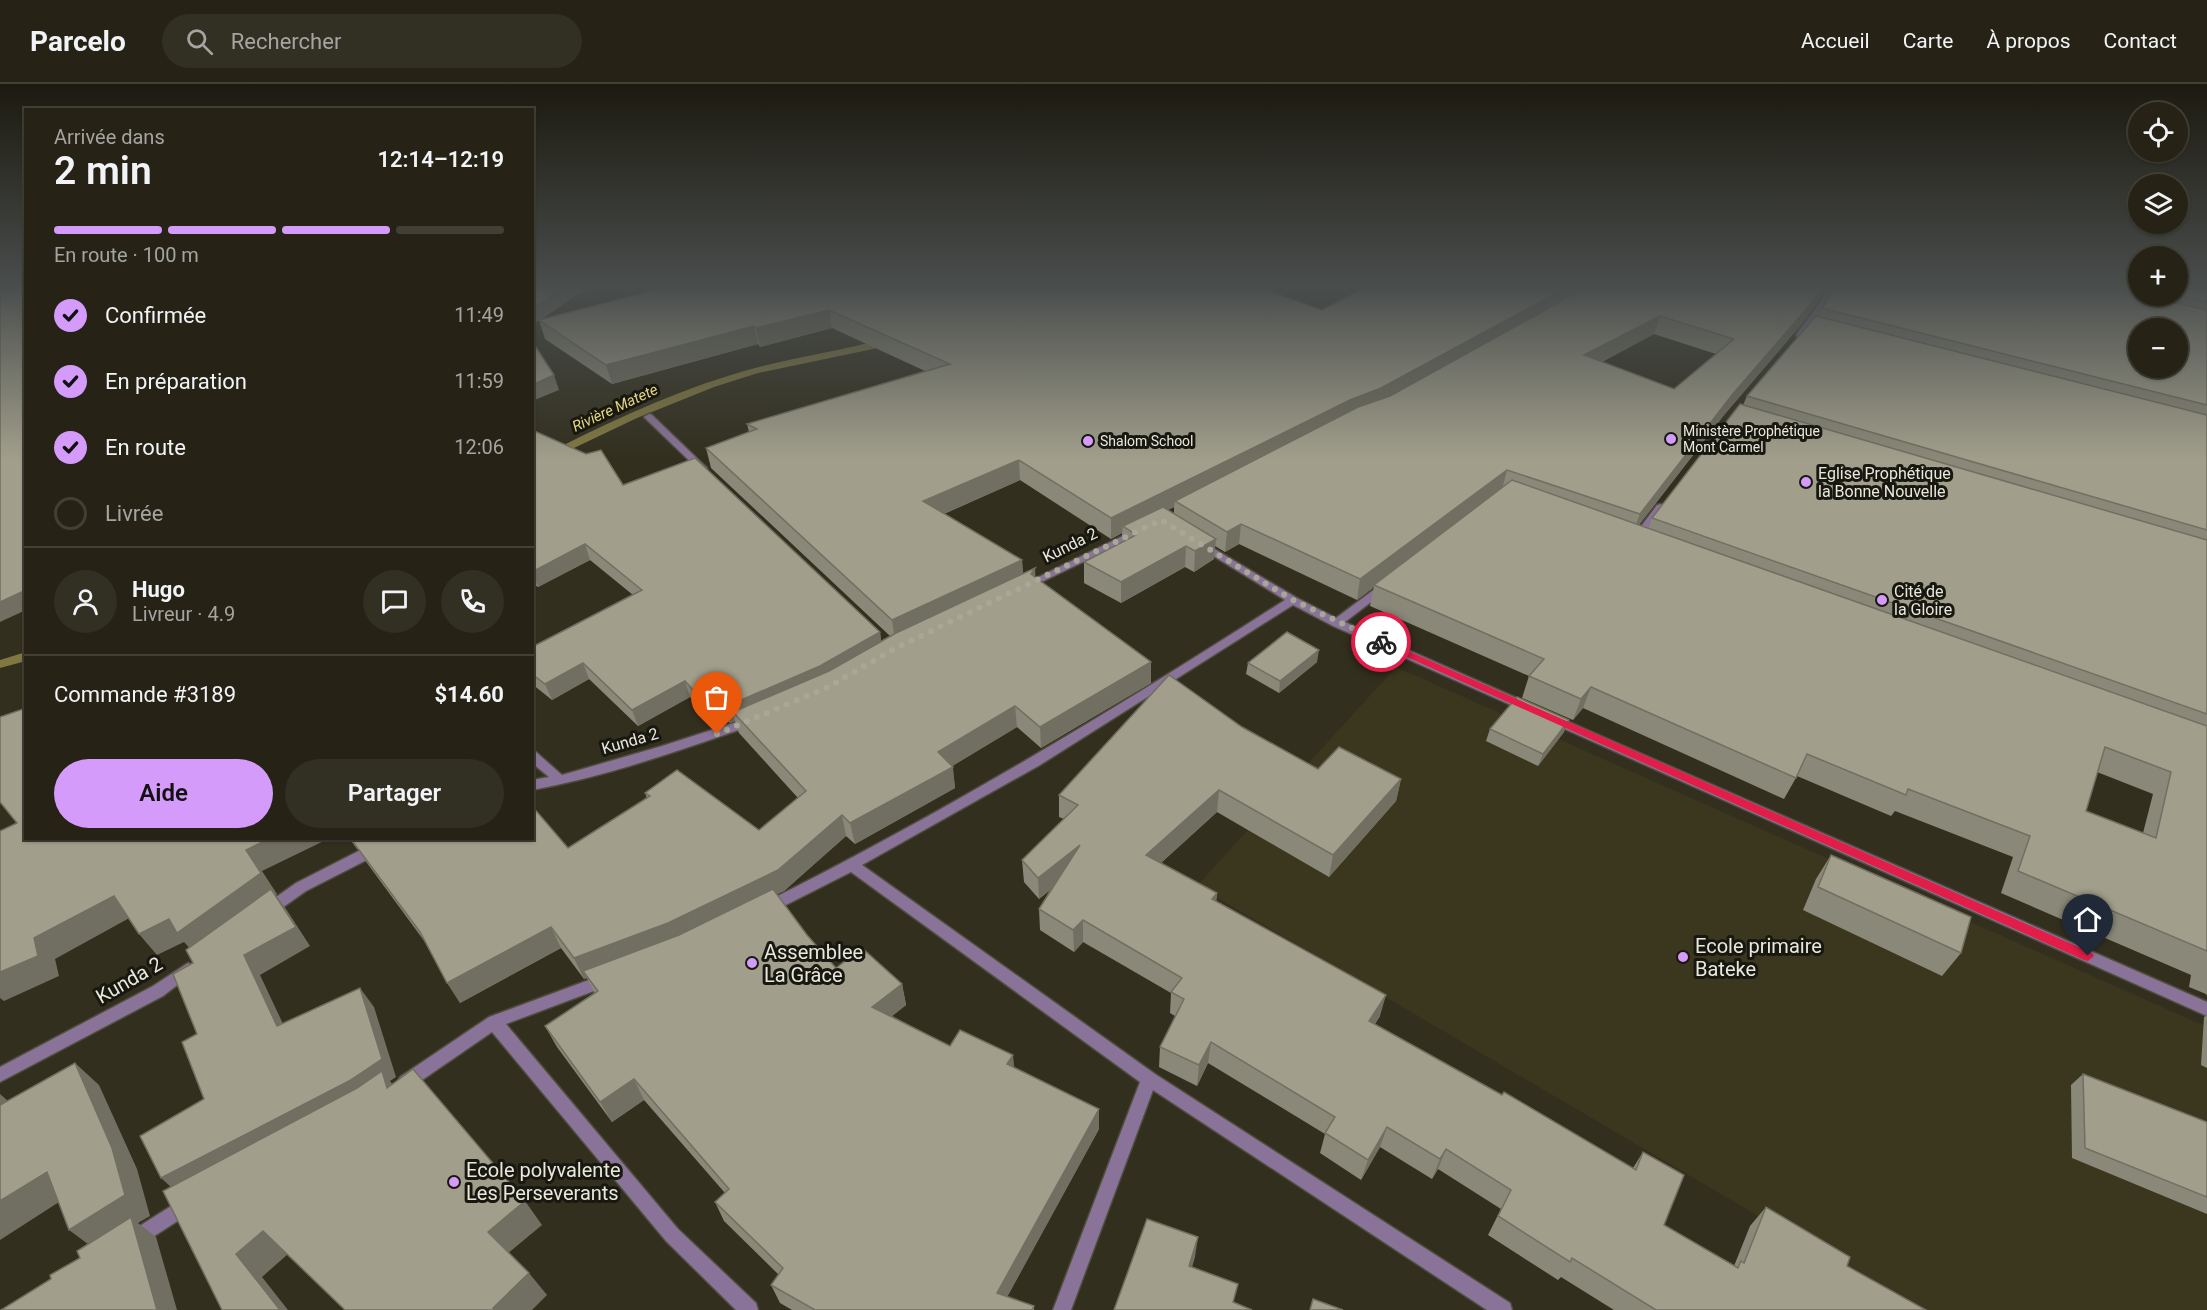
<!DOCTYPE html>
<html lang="fr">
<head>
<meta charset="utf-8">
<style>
	body { margin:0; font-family:Roboto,sans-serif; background:#322f23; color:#f1f3f6; height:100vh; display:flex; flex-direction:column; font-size:22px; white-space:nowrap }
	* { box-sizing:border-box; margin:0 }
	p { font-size:20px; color:#a4a4a1 }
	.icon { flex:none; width:33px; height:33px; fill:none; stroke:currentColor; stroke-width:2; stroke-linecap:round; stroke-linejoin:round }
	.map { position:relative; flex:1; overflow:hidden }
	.panel { position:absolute; left:24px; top:24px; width:510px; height:732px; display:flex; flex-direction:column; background:#262316; border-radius:0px; box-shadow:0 2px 4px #0004,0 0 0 2px #424035 }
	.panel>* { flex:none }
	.buttons { position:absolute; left:2128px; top:18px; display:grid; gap:12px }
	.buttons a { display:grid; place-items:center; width:60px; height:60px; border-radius:50%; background:#262316; box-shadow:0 2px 4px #0004,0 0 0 2px #424035; font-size:30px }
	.pin { position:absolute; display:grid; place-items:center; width:51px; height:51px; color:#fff; margin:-62px -26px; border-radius:50% 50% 50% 0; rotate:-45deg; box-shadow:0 0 6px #0007 }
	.pin .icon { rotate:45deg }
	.courier { position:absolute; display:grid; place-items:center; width:60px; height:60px; margin:-30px; border:4px solid #e11d48; border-radius:50%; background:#fff; color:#222; box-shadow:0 2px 8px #0007 }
	.headline em { font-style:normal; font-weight:600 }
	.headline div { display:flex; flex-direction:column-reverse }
	.headline { display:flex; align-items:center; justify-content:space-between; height:102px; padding:0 30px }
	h1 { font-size:39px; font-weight:600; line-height:45px }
	.bar { display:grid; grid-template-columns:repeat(4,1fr); gap:9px 6px; align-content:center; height:72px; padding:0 30px }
	.bar i { height:8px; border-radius:4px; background:#424035 }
	.bar .active { background:#d59bfa }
	.bar p { grid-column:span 4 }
	.line { display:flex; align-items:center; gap:15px; padding:0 30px; border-top:2px solid #424035 }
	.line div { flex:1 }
	.round { display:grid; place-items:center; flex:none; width:63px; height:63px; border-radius:32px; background:#322f23 }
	ol { padding:0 30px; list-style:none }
	li { display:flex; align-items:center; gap:18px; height:66px }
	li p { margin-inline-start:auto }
	li .icon { padding:6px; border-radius:50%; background:#d59bfa; color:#111; stroke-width:4 }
	li:last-child { color:#a4a4a1 }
	li i { width:33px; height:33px; border:3px solid #424035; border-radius:50% }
	.button { display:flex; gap:12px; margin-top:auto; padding:12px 30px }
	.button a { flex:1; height:69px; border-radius:36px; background:#d59bfa; color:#111; font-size:24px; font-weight:600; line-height:69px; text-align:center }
	.button a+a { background:#322f23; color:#f1f3f6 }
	header { display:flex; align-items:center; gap:36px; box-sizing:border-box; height:84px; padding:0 30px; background:#262316; border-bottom:2px solid #424035 }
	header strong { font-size:28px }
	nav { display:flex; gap:33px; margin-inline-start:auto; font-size:21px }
	.search { width:420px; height:54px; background:#322f23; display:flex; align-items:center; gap:15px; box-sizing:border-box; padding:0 21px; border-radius:33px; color:#a4a4a1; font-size:22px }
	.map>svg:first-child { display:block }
	.built { fill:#3b371f }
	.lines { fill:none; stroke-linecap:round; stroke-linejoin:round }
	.stream { fill:#817841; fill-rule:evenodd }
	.minor-casing { stroke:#4f4d3d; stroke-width:3 }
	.minor { fill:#897398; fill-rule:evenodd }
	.wall { fill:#8a8878; fill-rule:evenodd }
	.shaded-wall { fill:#716f61 }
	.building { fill:#a19e8b; stroke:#716f61; stroke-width:1.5; fill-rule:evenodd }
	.route { fill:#e11d48 }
	.done { stroke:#a9a79a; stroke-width:6; stroke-dasharray:0 10.8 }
	.poi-dot { fill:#d59bfa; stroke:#181710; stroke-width:2 }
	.labels { text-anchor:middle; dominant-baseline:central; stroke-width:6; stroke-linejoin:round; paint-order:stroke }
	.far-poi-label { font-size:14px; fill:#e9e8dd; stroke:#181710; text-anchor:start }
	.far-water-label { font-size:15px; font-style:italic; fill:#e4d683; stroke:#181710 }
	.poi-label { font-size:16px; fill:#e9e8dd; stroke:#181710; text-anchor:start }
	.street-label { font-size:16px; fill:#e9e8dd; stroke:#181710 }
	.near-poi-label { font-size:20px; fill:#e9e8dd; stroke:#181710; text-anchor:start }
	.near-street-label { font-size:20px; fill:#e9e8dd; stroke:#181710 }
</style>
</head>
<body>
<header>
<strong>Parcelo</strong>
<div class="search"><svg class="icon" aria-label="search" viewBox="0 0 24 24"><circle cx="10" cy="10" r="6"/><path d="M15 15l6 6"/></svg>Rechercher</div>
<nav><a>Accueil</a><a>Carte</a><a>À propos</a><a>Contact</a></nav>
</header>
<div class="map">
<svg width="2207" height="1226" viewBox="0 0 2207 1226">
	<rect width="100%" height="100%" fill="#322f1e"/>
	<path class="built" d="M1396,583L2207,943V1226H1918L1197,802Z"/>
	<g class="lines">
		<g class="stream">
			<path d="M888,254L893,257L891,259L873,265L758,289L714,303L637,334L532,384V377C597,344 662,312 731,291C782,275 836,268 888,254Z"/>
			<path d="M26,568V577L0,584V576Z"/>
		</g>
		<g class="minor-casing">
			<g id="minor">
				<path d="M1830,204H1838L1803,253H1797L1796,251Z"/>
				<path d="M649,330L652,331L707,384V388H701L646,335L644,333Z"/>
				<path d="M1661,420L1666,423L1665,425L1641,457H1633L1632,455L1633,453L1657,421Z"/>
				<path d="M1137,445L1142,448L1141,450L1027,505H1019L1018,503Z"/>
				<path d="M1201,457L1297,514L1336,534L1380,501H1388L1389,503L1388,505L1345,538L1530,620L1532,623L1530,626H1522L1333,542L1293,521L1040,681L862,781L1155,990L1510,1219L1512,1226H1487L1153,1006L1071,1226H1053L1140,998L851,788L774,827L769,829L764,827L762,823L764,819C944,729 1116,625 1285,516L1197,462L1196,460L1197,458Z"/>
				<path d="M1553,631L2207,918V932L1549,638L1547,635Z"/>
				<path d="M752,633L758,637L756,640C683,665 609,692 532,706V696L549,693L532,679V667L536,668L562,691L662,662Z"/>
				<path d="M384,754H403L402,758L306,807L272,831L267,833L262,831L260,827L262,823L296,799Z"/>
				<path d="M188,879L193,881L195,885L193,889L163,912L0,998V983L153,902Z"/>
				<path d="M605,890L610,891L613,896L610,901L506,940L678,1145L756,1219L758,1226H736L666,1157L492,948L412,1003L406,1005L400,1003L398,998L400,993L489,933Z"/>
				<path d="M187,1112L193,1115L196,1121L193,1127L142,1160L136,1163L130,1160L127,1154L130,1148Z"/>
			</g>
		</g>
		<use href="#minor" class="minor"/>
	</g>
	<g class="wall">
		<path d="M532,204H587L540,236L663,204L1322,226L1365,204H1828L1800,242L1724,331L1639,441L1648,445L1652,434L1743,321L1747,312L1818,233L1822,224L1836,204H2139V212H2178V204H2207V912L2206,910L2189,903L2191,891L2001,809L2013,773L1895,727L1891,732L1797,692L1784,715L1583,624L1573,636L1522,614L1529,592L1370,522L1374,503L1357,516L1239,460L1225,468L1215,462L1214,475L1194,488L1185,483L1121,519L1084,499V478L1122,458V449L1111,455L1020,396L944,430L1022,476L1023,490L1035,494L1151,599L1041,664L1017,643L952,682L955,704L855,760L846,752L784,807L777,810L807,851L836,884L902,900L906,921L892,932L950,962L1015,984L1099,1025V1045L1007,1213L1034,1222V1226H792L780,1219L771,1201L779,1191L724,1137L715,1118L725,1109L644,1016L612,1038L557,963L545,942L595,910L587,894L584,895L561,864L460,919L425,858L367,779L358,765H357L349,754H532L568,764L647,714L645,709L759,746L798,714L739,649L735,637L730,639L724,633L713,639L690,613L638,642L589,595L552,616L532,600V563L633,511L590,476L538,503L532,499V346L623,401L880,548L881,557L890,552L711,384L706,364L749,348L747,340L925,287L832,244L760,263L758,260L612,300L545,255L539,236L532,241ZM1654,250L1716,270L1674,305L1602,278ZM1174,423V430L1168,426ZM2097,688L2153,710L2143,749L2086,727Z"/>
		<path d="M1317,578L1279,609L1246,590L1248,579Z"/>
		<path d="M1242,643L1318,685L1401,695L1396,717L1329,793L1217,728L1161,779L1217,809L1216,818L1380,932L1375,940L1633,1084L1643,1068L1664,1141L1734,1182L1750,1142L1766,1123L1847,1182L1926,1226H1614L1561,1193L1558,1196L1488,1151L1501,1125L1438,1085L1432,1095L1380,1063L1361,1096L1320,1069L1325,1050L1208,979L1197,1002L1159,983L1160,963L1175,932L1170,929L1171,909L1083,858L1074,868L1040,846L1039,825L1050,806L1039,815L1024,798L1022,776L1064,735L1059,733V711Z"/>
		<path d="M1490,645L1564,648L1538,682L1486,657Z"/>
		<path d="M1831,771L1961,869L1942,892L1803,826L1816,795Z"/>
		<path d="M2207,931V984L2201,981L2204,933Z"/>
		<path d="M2083,990L2207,1038V1130L2072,1074L2071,1001Z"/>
	</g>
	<g class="shaded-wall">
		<path d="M563,204H587L532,241V224Z"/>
		<path d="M1566,204H1594L1378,323L1175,417L1174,423L1129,446L1123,442L1122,449L1111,455V434Z"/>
		<path d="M1822,204H1828L1800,242L1724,331L1632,450L1640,430L1732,311Z"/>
		<path d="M829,226L832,244L760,263L756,244Z"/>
		<path d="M1660,232L1654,250L1578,290L1584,271Z"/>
		<path d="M754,242L758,260L612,300L606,281Z"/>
		<path d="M554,291L559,306L532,317V301Z"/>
		<path d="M1019,376L1020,396L925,438L923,417Z"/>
		<path d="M1507,386L1502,406L1374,501V503L1357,516L1360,495Z"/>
		<path d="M1241,440L1239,460L1225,468L1227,448Z"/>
		<path d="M1216,455L1214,475L1194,488L1195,467Z"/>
		<path d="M585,460L590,476L538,503L532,488Z"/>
		<path d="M1186,462L1185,483L1121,519V498Z"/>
		<path d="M1022,476L1023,497L895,557L892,536Z"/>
		<path d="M1035,484L1036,504L1031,490Z"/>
		<path d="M26,506V526L0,538V518Z"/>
		<path d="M880,548L882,564L733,628L735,637L730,639L725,623Z"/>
		<path d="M1319,566L1317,578L1279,609L1280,597Z"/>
		<path d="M1151,578V599L1041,664L1040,643Z"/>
		<path d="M583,579L589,595L552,616L545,600Z"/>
		<path d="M685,597L690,613L638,642L632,626Z"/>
		<path d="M1591,603L1583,624L1573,636L1581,615Z"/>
		<path d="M720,617L724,633L713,639L708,623Z"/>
		<path d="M1015,622L1017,643L941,689L938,668Z"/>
		<path d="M1569,636L1564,648L1538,682L1543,670Z"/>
		<path d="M953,683L955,704L855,760L850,739Z"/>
		<path d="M1401,695L1396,717L1329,793L1333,771Z"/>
		<path d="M1219,706L1217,728L1145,793L1146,771Z"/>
		<path d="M842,731L846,752L784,807L676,860L583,887L587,894L584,895L574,874Z"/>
		<path d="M271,754H330L262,787L277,810L276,811L286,825L310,862L260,891L293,961L194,869L184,858L157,871L139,850L246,766Z"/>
		<path d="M350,754H378L353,758L358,765H357Z"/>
		<path d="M1080,761V783L1039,815L1038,794Z"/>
		<path d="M1217,809L1215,831L1212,815Z"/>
		<path d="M114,812L133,832L55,875L59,892L4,917L0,914V888L34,854Z"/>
		<path d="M1083,836V858L1074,868L1073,846Z"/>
		<path d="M551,843L561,864L460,919L447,899Z"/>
		<path d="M902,900L906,921L877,944L872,923Z"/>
		<path d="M360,904L374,923L396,993L390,997L402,1013L181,1112L161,1094Z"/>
		<path d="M1386,911L1380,932L1363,958L1369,937Z"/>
		<path d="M1211,958L1208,979L1197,1002L1199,981Z"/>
		<path d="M1013,971L1015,991L1007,980Z"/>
		<path d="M75,979L99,1001L137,1085L150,1132L138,1139L156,1153L177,1226H157L96,1166L69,1146Z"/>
		<path d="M634,995L644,1016L612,1038L600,1018Z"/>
		<path d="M0,1010L8,1017L0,1026Z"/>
		<path d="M1099,1025V1045L1000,1226L997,1209Z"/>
		<path d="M1387,1043L1380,1063L1361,1096L1368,1076Z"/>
		<path d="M1446,1065L1438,1085L1432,1095L1440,1075Z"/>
		<path d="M47,1088L73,1109L0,1156V1117Z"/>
		<path d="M525,1117L542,1141L506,1171L488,1148Z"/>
		<path d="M263,1147L288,1170L262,1193L288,1226H280L236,1170Z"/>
		<path d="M1198,1153L1195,1173L1187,1201L1189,1182Z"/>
		<path d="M529,1189L547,1211L532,1226H494L493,1224Z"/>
	</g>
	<g class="building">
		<path d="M0,204H26V506L0,518Z"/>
		<path d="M532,204H563L532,224Z"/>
		<path d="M663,204H1261L1322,226L1365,204H1566L1381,304L1350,316L1111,434L1019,376L923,417L1022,476L892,536L706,364L757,345L747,340L950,280L829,226L756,244L754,242L606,281L539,236Z"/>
		<path d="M1585,204H1822L1808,223L1732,311L1640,430L1507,386L1360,495L1241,440L1227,448L1175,417L1358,323L1390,312ZM1660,232L1734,255L1674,305L1584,271Z"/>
		<path d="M1836,204H2085L2090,205V204H2111L2139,210V212H2145L2207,226V321L1822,224ZM2139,244H2178V284H2139Z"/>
		<path d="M2178,204H2207V218L2178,211Z"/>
		<path d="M1816,232L2207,331V446L1747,312Z"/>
		<path d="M532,257L554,291L532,301Z"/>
		<path d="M1740,320L2207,456V630L1652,434Z"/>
		<path d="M532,346L586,370L601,366L623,401L695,374L880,548L820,582L725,623L720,617L708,623L685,597L632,626L583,579L545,600L532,590V563L642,506L585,460L532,488Z"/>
		<path d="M1512,396L2207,642V867L2018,787L2030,752L1908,705L1906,711L1807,670L1796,694L1591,603L1581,615L1529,592L1544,575L1374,501ZM2105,663L2171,688L2156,754L2086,727Z"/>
		<path d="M1163,423L1216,455L1195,467L1186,462L1121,498L1084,478L1136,451L1123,442Z"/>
		<path d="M1035,484L1031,490L1151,578L1040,643L1015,622L938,668L953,683L850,739L842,731L778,786L668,839L574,874L551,843L447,899L420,848L353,758L359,754H532V722L568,764L650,712L645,709L677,686L759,746L806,707L733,628L829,587L896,549Z"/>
		<path d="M1287,548L1319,566L1280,597L1248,579Z"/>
		<path d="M1169,591L1242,643L1318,685L1339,663L1401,695L1333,771L1219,706L1146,771L1217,809L1212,815L1386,911L1369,937L1502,1011L1504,1008L1636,1086L1643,1068L1684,1091L1664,1141L1738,1184L1741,1177L1744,1179L1766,1123L1850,1173L1847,1182L1926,1226H1656L1572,1174L1570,1178L1498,1132L1511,1106L1446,1065L1440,1075L1387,1043L1368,1076L1325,1049L1335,1033L1211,958L1199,981L1160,963L1184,915L1171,908L1182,894L1083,836L1073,846L1039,825L1080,761L1038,794L1022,776L1078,721L1059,711Z"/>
		<path d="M1517,613L1569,636L1543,670L1490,645Z"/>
		<path d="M26,624V754H271L246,766L261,789L177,849L169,835L139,850L114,812L34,854L38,872L0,888V747L17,739L0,718V633Z"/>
		<path d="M1831,771L1971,833L1961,869L1818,803Z"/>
		<path d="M271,805L296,843L244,871L277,942L360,904L382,975L349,997L161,1094L140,1052L204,1015L182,958L197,950L173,890L193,879L186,866Z"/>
		<path d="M773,805L807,851L836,884L862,864L902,900L872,923L950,962L960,946L1013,971L1007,980L1099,1025L997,1209L1034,1222L1032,1226H815L771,1201L783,1184L715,1118L729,1105L634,995L600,1018L545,942L598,907L583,887L679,851Z"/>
		<path d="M75,979L112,1064L125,1111L69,1146L47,1088L0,1117V1021Z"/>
		<path d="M413,985L525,1117L488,1148L529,1189L493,1224L495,1226H345L263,1147L236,1170L280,1226H222L163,1107L357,1004L382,987L387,1004Z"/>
		<path d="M2083,990L2207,1038V1113L2085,1064Z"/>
		<path d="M131,1133L157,1226H1L51,1195L50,1191L80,1174L77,1167Z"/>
		<path d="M1147,1135L1198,1153L1189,1182L1238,1200L1233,1218L1252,1226H1114Z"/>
		<path d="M1313,1215L1343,1226H1310Z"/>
	</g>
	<linearGradient id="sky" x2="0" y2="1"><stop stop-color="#1c1a10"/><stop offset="0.54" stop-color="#494d4c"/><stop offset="1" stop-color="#494d4c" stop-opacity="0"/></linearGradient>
	<rect width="2207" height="375" fill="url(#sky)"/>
	<path class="route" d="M1381,555L2092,869L2094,872L2088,877L2084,876L1378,560L1376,558Z"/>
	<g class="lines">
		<path class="done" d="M717,650L828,603L894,565L1161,436L1293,516L1381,558"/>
	</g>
	<g class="poi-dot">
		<circle cx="1671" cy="355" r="6"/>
		<circle cx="1088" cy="357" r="6"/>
		<circle cx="1806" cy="398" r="6"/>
		<circle cx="1882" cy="516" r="6"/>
		<circle cx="1683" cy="873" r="6"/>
		<circle cx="752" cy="879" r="6"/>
		<circle cx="454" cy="1098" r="6"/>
	</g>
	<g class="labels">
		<g class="far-poi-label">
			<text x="1683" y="347">Ministère Prophétique<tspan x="1683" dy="16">Mont Carmel</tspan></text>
			<text x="1100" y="357">Shalom School</text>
		</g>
		<g class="far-water-label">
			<text transform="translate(615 324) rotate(-25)">Rivière Matete</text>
		</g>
		<g class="poi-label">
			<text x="1818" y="389">Eglise Prophétique<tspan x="1818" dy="18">la Bonne Nouvelle</tspan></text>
			<text x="1894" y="507">Cité de<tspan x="1894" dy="18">la Gloire</tspan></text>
		</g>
		<g class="street-label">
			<text transform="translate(1070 461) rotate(-26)">Kunda 2</text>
			<text transform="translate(630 657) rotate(-16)">Kunda 2</text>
		</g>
		<g class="near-poi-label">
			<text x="1695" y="862">Ecole primaire<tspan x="1695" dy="23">Bateke</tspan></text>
			<text x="764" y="868">Assemblee<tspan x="764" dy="23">La Grâce</tspan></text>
			<text x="466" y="1086">Ecole polyvalente<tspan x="466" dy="23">Les Perseverants</tspan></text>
		</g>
		<g class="near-street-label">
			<text transform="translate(129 896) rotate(-30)">Kunda 2</text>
		</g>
	</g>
</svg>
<div class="buttons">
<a><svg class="icon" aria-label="locate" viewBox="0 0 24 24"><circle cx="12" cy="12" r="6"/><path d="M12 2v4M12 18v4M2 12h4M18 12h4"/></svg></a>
<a><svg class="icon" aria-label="layers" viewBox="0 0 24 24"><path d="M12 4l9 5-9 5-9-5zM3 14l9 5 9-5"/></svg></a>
<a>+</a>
<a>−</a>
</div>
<div class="pin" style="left:717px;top:650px;background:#ea580c"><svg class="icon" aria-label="bag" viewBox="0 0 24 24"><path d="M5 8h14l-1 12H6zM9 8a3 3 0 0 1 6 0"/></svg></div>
<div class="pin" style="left:2088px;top:872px;background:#1f2937"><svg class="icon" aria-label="home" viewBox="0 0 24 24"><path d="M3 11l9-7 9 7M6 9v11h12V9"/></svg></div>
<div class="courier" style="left:1381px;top:558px"><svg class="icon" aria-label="bike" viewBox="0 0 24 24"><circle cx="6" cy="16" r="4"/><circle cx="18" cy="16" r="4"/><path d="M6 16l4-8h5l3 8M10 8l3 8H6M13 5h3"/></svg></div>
<section class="panel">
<div class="headline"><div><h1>2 min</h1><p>Arrivée dans</p></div><em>12:14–12:19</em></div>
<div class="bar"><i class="active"></i><i class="active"></i><i class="active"></i><i></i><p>En route · 100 m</p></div>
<ol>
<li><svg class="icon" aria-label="check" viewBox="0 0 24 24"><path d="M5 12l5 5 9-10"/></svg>Confirmée<p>11:49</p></li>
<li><svg class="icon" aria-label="check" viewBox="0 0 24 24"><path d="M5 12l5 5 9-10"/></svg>En préparation<p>11:59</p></li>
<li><svg class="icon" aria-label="check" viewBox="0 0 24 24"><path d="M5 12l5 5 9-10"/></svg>En route<p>12:06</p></li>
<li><i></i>Livrée</li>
</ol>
<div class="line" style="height:108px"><a class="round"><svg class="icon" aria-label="person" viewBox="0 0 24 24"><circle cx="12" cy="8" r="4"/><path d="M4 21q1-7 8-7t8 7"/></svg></a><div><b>Hugo</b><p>Livreur · 4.9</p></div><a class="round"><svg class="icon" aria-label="chat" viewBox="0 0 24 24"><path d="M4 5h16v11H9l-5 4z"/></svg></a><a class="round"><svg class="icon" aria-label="phone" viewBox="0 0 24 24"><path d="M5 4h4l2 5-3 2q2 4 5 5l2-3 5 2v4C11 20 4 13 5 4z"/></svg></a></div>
<div class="line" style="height:78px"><div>Commande #3189</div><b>$14.60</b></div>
<div class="button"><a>Aide</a><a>Partager</a></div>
</section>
</div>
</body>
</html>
